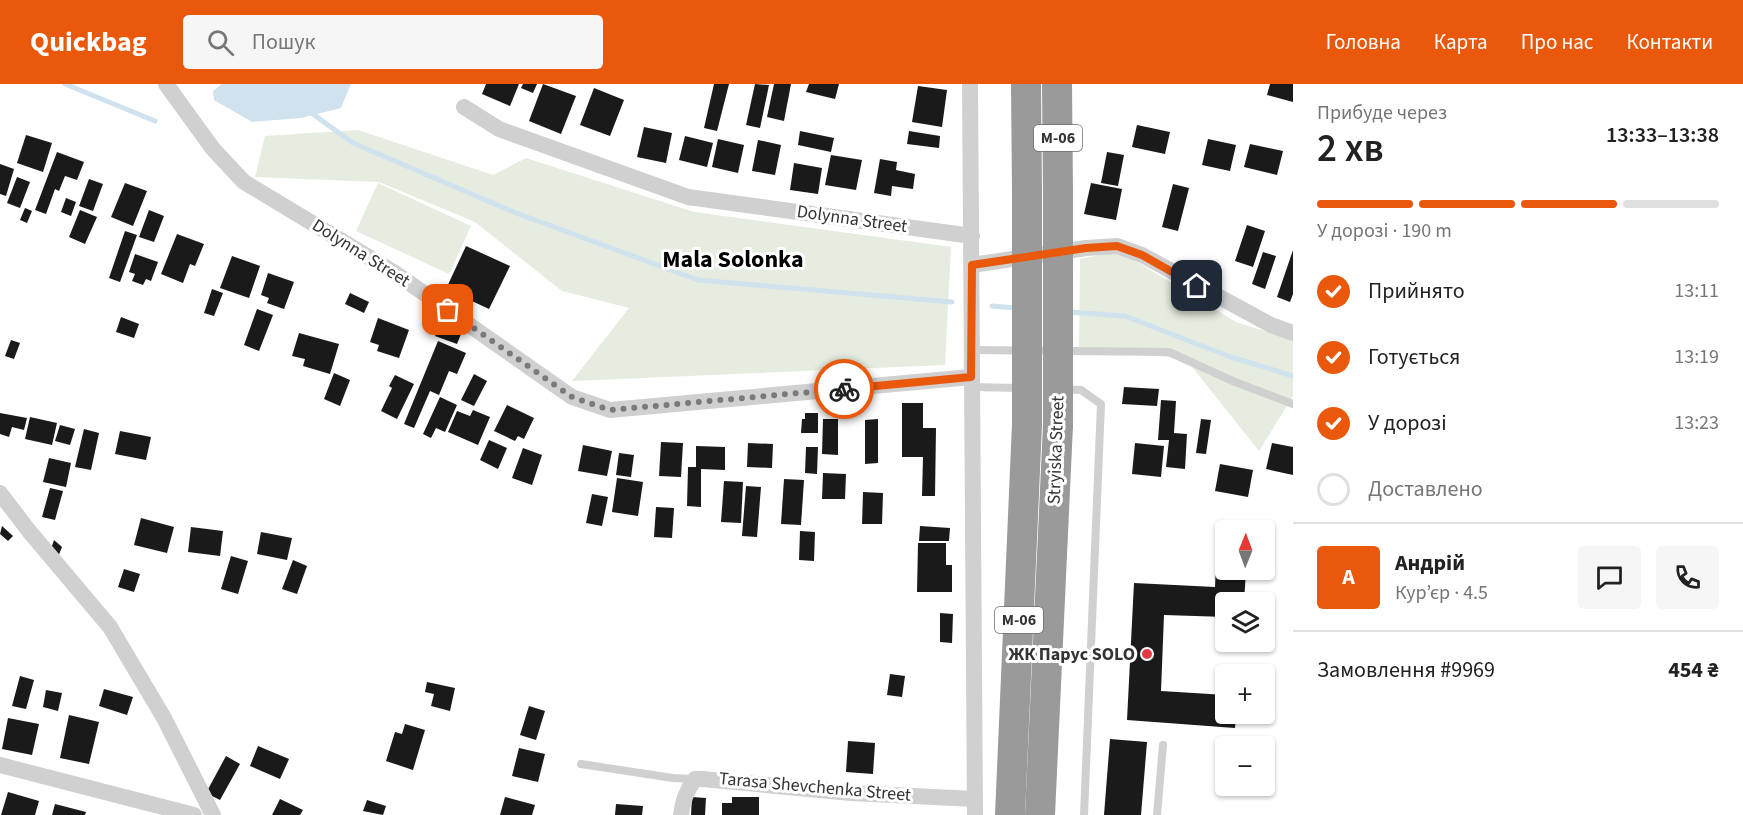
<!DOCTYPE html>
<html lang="uk">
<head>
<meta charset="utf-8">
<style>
	body { margin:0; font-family:"Source Sans 3",sans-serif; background:#f6f6f6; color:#222; height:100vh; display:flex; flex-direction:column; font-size:22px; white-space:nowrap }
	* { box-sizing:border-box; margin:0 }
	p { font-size:20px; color:#767676 }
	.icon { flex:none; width:33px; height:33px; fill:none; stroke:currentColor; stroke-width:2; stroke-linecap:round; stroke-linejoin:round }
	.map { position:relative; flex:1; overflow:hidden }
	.details { display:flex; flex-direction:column; background:#fff; width:450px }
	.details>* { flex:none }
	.needle { width:39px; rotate:1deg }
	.fabs { position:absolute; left:1215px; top:436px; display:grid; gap:12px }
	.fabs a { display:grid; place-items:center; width:60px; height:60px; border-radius:6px; background:#fff; box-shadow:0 2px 4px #0004; font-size:30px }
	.pin { position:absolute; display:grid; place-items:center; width:51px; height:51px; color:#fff; margin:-26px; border-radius:12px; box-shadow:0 3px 9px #0006 }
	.courier { position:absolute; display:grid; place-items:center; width:60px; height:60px; margin:-30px; border:4px solid #ea580c; border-radius:50%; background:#fff; color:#222; box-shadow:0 2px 8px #0007 }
	.overview em { font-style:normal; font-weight:600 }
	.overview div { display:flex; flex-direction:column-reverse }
	.overview { display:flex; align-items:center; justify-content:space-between; height:102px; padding:0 24px }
	h1 { font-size:39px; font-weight:600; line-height:45px }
	.bar { display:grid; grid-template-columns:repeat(4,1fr); gap:9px 6px; align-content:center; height:72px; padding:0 24px }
	.bar i { height:8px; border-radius:4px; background:#e0e0e0 }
	.bar .on { background:#ea580c }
	.bar p { grid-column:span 4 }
	.line { display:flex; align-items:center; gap:15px; padding:0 24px; border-top:2px solid #e0e0e0 }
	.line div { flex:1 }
	.round { display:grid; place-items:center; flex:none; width:63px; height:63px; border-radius:6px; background:#f6f6f6 }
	ol { padding:0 24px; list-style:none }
	li { display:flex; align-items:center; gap:18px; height:66px }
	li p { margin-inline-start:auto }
	li .icon { padding:6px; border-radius:50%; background:#ea580c; color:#fff; stroke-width:4 }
	li:last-child { color:#767676 }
	li i { width:33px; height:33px; border:3px solid #e0e0e0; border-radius:50% }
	header { display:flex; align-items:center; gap:36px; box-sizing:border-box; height:84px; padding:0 30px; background:#ea580c; color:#fff }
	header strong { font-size:28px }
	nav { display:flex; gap:33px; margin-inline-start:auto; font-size:21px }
	.search { width:420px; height:54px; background:#f6f6f6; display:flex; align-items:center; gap:15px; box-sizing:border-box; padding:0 21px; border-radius:6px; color:#767676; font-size:22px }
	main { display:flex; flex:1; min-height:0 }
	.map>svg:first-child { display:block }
	.green { fill:#e6ecdf }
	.water { fill:#cfe2ee }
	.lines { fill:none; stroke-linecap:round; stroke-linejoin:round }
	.stream { stroke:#cfe2ee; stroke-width:5 }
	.building { fill:#1a1a1a }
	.lane { stroke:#d0d0d0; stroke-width:8 }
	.street { stroke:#d0d0d0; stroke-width:16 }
	.highway { stroke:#9a9a9a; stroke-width:30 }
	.highway-bridge { stroke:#9a9a9a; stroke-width:30 }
	.done { stroke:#7a7a7a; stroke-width:6; stroke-dasharray:0 10.8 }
	.route { stroke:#ea580c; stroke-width:8 }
	.poi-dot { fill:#e63946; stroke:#fff; stroke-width:2 }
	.labels { text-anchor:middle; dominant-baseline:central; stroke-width:6; stroke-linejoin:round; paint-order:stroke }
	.shield { fill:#fff; stroke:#707070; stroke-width:1.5 }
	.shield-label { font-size:16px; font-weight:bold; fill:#333 }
	.street-label { font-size:18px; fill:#333; stroke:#fff }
	.poi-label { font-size:18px; font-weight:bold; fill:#333; stroke:#fff; text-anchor:end }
	.district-label { font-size:24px; font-weight:bold; fill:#000; stroke:#fff }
</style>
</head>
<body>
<header>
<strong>Quickbag</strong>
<div class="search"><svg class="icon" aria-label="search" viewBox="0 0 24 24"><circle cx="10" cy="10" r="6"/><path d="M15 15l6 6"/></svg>Пошук</div>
<nav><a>Головна</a><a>Карта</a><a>Про нас</a><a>Контакти</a></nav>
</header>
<main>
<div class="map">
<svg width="1293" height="731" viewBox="0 0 1293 731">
	<rect width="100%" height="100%" fill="#fff"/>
	<g class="green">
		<path d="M358,46L493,91L526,74L694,128L951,163L945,281L572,297L629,224L562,207L475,138L379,98L255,93L265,52Z"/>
		<path d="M378,99L471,142L449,190L356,147Z"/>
		<path d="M1119,167L1236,238L1293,256V312L1259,367L1185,274L1079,267L1080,175Z"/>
	</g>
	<path class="water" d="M222,0H351L341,24L301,34L252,38L214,16L213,7Z"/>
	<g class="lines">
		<g class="stream">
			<path d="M65,0L155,37"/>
			<path d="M310,28L353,59L516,129L698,196L952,218"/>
			<path d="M992,222L1017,224"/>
			<path d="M1068,228L1125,232L1228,272L1293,292"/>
		</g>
	</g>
	<g class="building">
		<path d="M486,0H519L510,22L482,10Z"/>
		<path d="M523,0H537L533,9L521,4Z"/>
		<path d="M543,0L576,12L561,50L529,37Z"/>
		<path d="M714,0H729L717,47L704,44Z"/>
		<path d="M755,0L769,1L760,44L746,41Z"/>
		<path d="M774,0H791L784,37L767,33Z"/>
		<path d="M809,0H839L835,15L806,8Z"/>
		<path d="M1270,0H1293V18L1267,11Z"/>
		<path d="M918,2L947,6L942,43L912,38Z"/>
		<path d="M594,4L624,16L610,52L580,41Z"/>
		<path d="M1137,41L1170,48L1165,70L1132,63Z"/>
		<path d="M644,43L672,49L666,79L637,73Z"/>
		<path d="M800,47L834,54L831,68L798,61Z"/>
		<path d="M909,47L940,52L939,64L907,60Z"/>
		<path d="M26,51L52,59L43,88L17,79Z"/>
		<path d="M685,52L713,59L707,83L679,76Z"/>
		<path d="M718,55L744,61L738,89L712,83Z"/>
		<path d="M1208,55L1236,61L1230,87L1202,81Z"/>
		<path d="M758,56L781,61L775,91L752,87Z"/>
		<path d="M1250,60L1283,67L1277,91L1244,83Z"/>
		<path d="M57,68L84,78L77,96L65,92L59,107L55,105L46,130L35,126Z"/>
		<path d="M1107,68L1124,71L1118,102L1101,99Z"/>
		<path d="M831,71L862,76L856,106L825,101Z"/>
		<path d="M880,75L897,78L896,86L915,90L913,105L892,102L891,112L874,109Z"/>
		<path d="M794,79L822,84L818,110L790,106Z"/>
		<path d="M0,80L14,85L6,112L0,110Z"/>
		<path d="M17,93L30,98L20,124L7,119Z"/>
		<path d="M89,95L103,100L93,127L79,122Z"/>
		<path d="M125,99L147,107L133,142L111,133Z"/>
		<path d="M1091,99L1122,105L1116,136L1084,130Z"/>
		<path d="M1173,100L1189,104L1178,147L1162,143Z"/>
		<path d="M66,114L76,118L71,132L61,128Z"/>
		<path d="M25,124L32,127L27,139L20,136Z"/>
		<path d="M80,126L97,133L85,160L69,153Z"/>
		<path d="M149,126L164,132L154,158L139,153Z"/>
		<path d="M1247,141L1265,147L1253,183L1235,177Z"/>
		<path d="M125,147L137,151L120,198L109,194Z"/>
		<path d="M177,150L204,160L195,182L190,180L183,199L161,190Z"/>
		<path d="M466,162L510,182L489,225L446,205Z"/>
		<path d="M1293,166V210L1290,218L1277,213Z"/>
		<path d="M1263,168L1276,172L1265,205L1252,200Z"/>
		<path d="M135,170L158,178L151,197L146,195L143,201L132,197L135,190L129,188Z"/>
		<path d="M232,172L260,182L249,214L220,204Z"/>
		<path d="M268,189L294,198L284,225L267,219L269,214L261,211Z"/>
		<path d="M212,205L223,209L214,232L204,229Z"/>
		<path d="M350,209L369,218L364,229L345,220Z"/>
		<path d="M257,225L273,231L259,267L244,261Z"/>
		<path d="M121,233L139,240L134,254L116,248Z"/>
		<path d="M378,234L409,246L399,274L377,267L379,261L370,258Z"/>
		<path d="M440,239L455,244L461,250L457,260L435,252Z"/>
		<path d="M299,249L339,260L330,290L303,282L305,275L292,272Z"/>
		<path d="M11,256L20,259L14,275L5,272Z"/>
		<path d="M438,257L466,269L457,290L449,287L439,311L430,307L414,344L404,340Z"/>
		<path d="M334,289L350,296L340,322L324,315Z"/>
		<path d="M474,290L487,297L474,322L461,316Z"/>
		<path d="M395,291L414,300L397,335L381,327L392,304L389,302Z"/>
		<path d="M1124,303L1159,305L1157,322L1122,320Z"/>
		<path d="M440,313L457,321L445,348L436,344L431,354L423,350Z"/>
		<path d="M1161,316L1176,317L1174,349L1187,350L1185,385L1166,383L1169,356H1158Z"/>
		<path d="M902,319H923V344H936L935,412H922L923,373H902Z"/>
		<path d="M507,321L534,334L524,355L518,352L515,357L494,347Z"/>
		<path d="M473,326L490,333L478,361L448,348L457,327L470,332Z"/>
		<path d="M0,329L27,334L24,346L12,343L9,353L0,350Z"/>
		<path d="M805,329H818V349H801L802,335H805Z"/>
		<path d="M30,333L57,339L52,361L25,355Z"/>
		<path d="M823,335H838V371L822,370Z"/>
		<path d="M878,335V379L865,380V336Z"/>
		<path d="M1201,335L1211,336L1206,370L1196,369Z"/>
		<path d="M60,341L75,345L70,361L55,357Z"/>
		<path d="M84,345L99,349L91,386L75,383Z"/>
		<path d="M120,347L151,353L146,376L115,370Z"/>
		<path d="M489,356L507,364L498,385L480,376Z"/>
		<path d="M661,358L683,359L681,393L659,392Z"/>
		<path d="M748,359L773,360L772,384L747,383Z"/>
		<path d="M1135,359L1164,362L1161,393L1132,390Z"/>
		<path d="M1272,359L1293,363V391L1266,385Z"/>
		<path d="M583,361L612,367L607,392L578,387Z"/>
		<path d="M696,362L725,363V386L701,385V423L687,422L688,383H696Z"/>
		<path d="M806,363H818L817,390L805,389Z"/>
		<path d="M523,364L542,371L532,401L512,394Z"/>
		<path d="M619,369L634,371L631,393L616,391Z"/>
		<path d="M49,374L71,379L66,403L43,398Z"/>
		<path d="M1220,380L1253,386L1248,413L1215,407Z"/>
		<path d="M823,389L846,390L845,415H822Z"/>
		<path d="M617,394L643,398L638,432L612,428Z"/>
		<path d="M784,395L804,396L801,441L781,440Z"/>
		<path d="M724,397L743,398L741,439L721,438Z"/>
		<path d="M746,402L761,403L757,453L742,452Z"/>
		<path d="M50,404L63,407L55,436L42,433Z"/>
		<path d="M863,408L883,409L882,440H862Z"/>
		<path d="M592,410L608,413L602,442L586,439Z"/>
		<path d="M656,423L674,424L672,454L654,453Z"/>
		<path d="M141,434L174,443L167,469L134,461Z"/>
		<path d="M2,442L13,452L8,457L0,450Z"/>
		<path d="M920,442L950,444L949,457H919Z"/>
		<path d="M191,443L223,447L220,472L188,468Z"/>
		<path d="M800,447L815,448L814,477L799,476Z"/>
		<path d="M261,448L292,454L287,476L257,470Z"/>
		<path d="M1217,455H1226V486H1246L1244,519H1226V533L1164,531L1161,607L1226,611V630H1236L1235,644L1127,636L1134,499L1215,503Z"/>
		<path d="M54,456L62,463L58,473L51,465Z"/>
		<path d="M918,459H946V481H952V508H917Z"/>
		<path d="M231,472L248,477L238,510L221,505Z"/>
		<path d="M293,476L307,482L297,510L282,505Z"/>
		<path d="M124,485L140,490L134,508L118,503Z"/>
		<path d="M940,529L953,530L952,559L940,558Z"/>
		<path d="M890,590L905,592L902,613L887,611Z"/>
		<path d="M20,592L34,596L26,625L12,622Z"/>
		<path d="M427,598L455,604L450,627L431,622L434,610L425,608Z"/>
		<path d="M104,605L133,613L127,631L99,622Z"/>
		<path d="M46,606L62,609L58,627L43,623Z"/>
		<path d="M529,622L545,627L536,656L520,651Z"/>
		<path d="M69,631L99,638L89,680L60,674Z"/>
		<path d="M8,634L39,640L32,671L2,665Z"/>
		<path d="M405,640L425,646L413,686L386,677L395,648L402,650Z"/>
		<path d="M1110,655L1147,658L1141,731H1104Z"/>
		<path d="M848,657L875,659L873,690L846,688Z"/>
		<path d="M258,662L289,675L280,695L250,682Z"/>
		<path d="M519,664L545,670L538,698L512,692Z"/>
		<path d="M226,672L240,680L220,716L206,709Z"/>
		<path d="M8,708L39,717L35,731H1Z"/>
		<path d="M505,713L535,721L532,731H500Z"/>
		<path d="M692,713L706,714L705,731H691Z"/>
		<path d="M732,713H759V731H722V719H732Z"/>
		<path d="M280,715L303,726L300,731H272Z"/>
		<path d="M367,716L386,722L383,731L363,727Z"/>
		<path d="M55,720L86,728L85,731H52Z"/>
		<path d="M616,720L643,722L642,731H615Z"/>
	</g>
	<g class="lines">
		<g class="lane">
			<path d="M972,266L1169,268L1235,298L1293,320"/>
			<path d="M972,303L1022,304"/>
			<path d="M1062,305L1081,306L1101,320L1084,731"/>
			<path d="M581,680L673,694L695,695"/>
			<path d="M1157,731L1163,661"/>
		</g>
		<g class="street">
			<path d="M166,0L213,65L244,98L395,189L572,313L610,326L971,293"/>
			<path d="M970,0L975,731"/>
			<path d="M464,23L499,45L688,113L972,152"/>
			<path d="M972,181L1086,164L1117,162L1142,171L1271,241L1293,249"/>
			<path d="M0,409L29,447L110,543L164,634L213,731"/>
			<path d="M0,681L194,731"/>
			<path d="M681,731C683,717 686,707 695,695H702L851,709L975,715"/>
		</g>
		<g class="highway">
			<path d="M1026,0L1027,107"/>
			<path d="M1057,0L1058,107"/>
			<path d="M1010,731L1027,340"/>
			<path d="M1040,731L1058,341"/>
		</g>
		<g class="highway-bridge">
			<path d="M1027,340V107"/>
			<path d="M1058,341V107"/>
		</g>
	</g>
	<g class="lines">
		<path class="done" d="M448,226L572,313L610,326L844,305"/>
		<path class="route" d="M844,305L971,293L972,181L1086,164L1117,162L1142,171L1197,202"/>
	</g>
	<circle class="poi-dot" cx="1147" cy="570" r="6"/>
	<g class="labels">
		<g class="shield">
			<rect x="1034" y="41" width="48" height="26" rx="4.5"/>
			<rect x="995" y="523" width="48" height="26" rx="4.5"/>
		</g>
		<g class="shield-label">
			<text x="1058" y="54">М-06</text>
			<text x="1019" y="536">М-06</text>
		</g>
		<g class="street-label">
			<text transform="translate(852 135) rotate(8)">Dolynna Street</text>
			<text transform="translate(361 169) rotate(32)">Dolynna Street</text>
			<text transform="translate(1056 366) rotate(-88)">Stryiska Street</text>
			<text transform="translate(815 703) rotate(5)">Tarasa Shevchenka Street</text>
		</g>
		<g class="poi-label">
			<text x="1135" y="570">ЖК Парус SOLO</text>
		</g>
		<g class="district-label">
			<text x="733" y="175">Mala Solonka</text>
		</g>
	</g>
</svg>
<div class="fabs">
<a><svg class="needle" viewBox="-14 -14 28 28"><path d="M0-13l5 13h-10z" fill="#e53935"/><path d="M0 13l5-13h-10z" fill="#767676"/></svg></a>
<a><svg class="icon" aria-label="layers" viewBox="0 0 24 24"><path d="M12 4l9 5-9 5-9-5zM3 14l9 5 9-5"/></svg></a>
<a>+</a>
<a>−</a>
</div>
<div class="pin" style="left:448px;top:226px;background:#ea580c"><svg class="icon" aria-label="bag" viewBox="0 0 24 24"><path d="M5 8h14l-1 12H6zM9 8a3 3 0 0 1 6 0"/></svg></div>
<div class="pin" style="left:1197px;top:202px;background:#1f2937"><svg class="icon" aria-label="home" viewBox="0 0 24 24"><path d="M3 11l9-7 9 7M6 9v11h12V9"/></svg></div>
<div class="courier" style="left:844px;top:305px"><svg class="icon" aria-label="bike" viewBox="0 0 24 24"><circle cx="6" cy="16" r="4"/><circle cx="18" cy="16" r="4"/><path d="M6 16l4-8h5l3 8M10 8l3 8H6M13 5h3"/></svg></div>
</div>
<section class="details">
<div class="overview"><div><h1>2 хв</h1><p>Прибуде через</p></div><em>13:33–13:38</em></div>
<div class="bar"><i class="on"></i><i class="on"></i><i class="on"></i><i></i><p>У дорозі · 190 m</p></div>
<ol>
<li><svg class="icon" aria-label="check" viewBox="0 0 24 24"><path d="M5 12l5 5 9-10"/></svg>Прийнято<p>13:11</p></li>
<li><svg class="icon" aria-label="check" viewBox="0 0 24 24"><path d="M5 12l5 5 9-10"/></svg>Готується<p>13:19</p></li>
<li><svg class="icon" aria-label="check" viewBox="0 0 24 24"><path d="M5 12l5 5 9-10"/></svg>У дорозі<p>13:23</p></li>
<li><i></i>Доставлено</li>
</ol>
<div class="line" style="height:108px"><b class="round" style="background:#ea580c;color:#fff">А</b><div><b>Андрій</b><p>Кур’єр · 4.5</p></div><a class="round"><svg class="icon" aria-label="chat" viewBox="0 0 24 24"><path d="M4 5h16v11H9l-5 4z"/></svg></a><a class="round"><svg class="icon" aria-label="phone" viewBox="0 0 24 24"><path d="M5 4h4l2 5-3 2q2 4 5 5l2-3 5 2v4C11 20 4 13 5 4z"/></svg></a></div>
<div class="line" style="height:78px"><div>Замовлення #9969</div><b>454 ₴</b></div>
</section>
</main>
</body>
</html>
